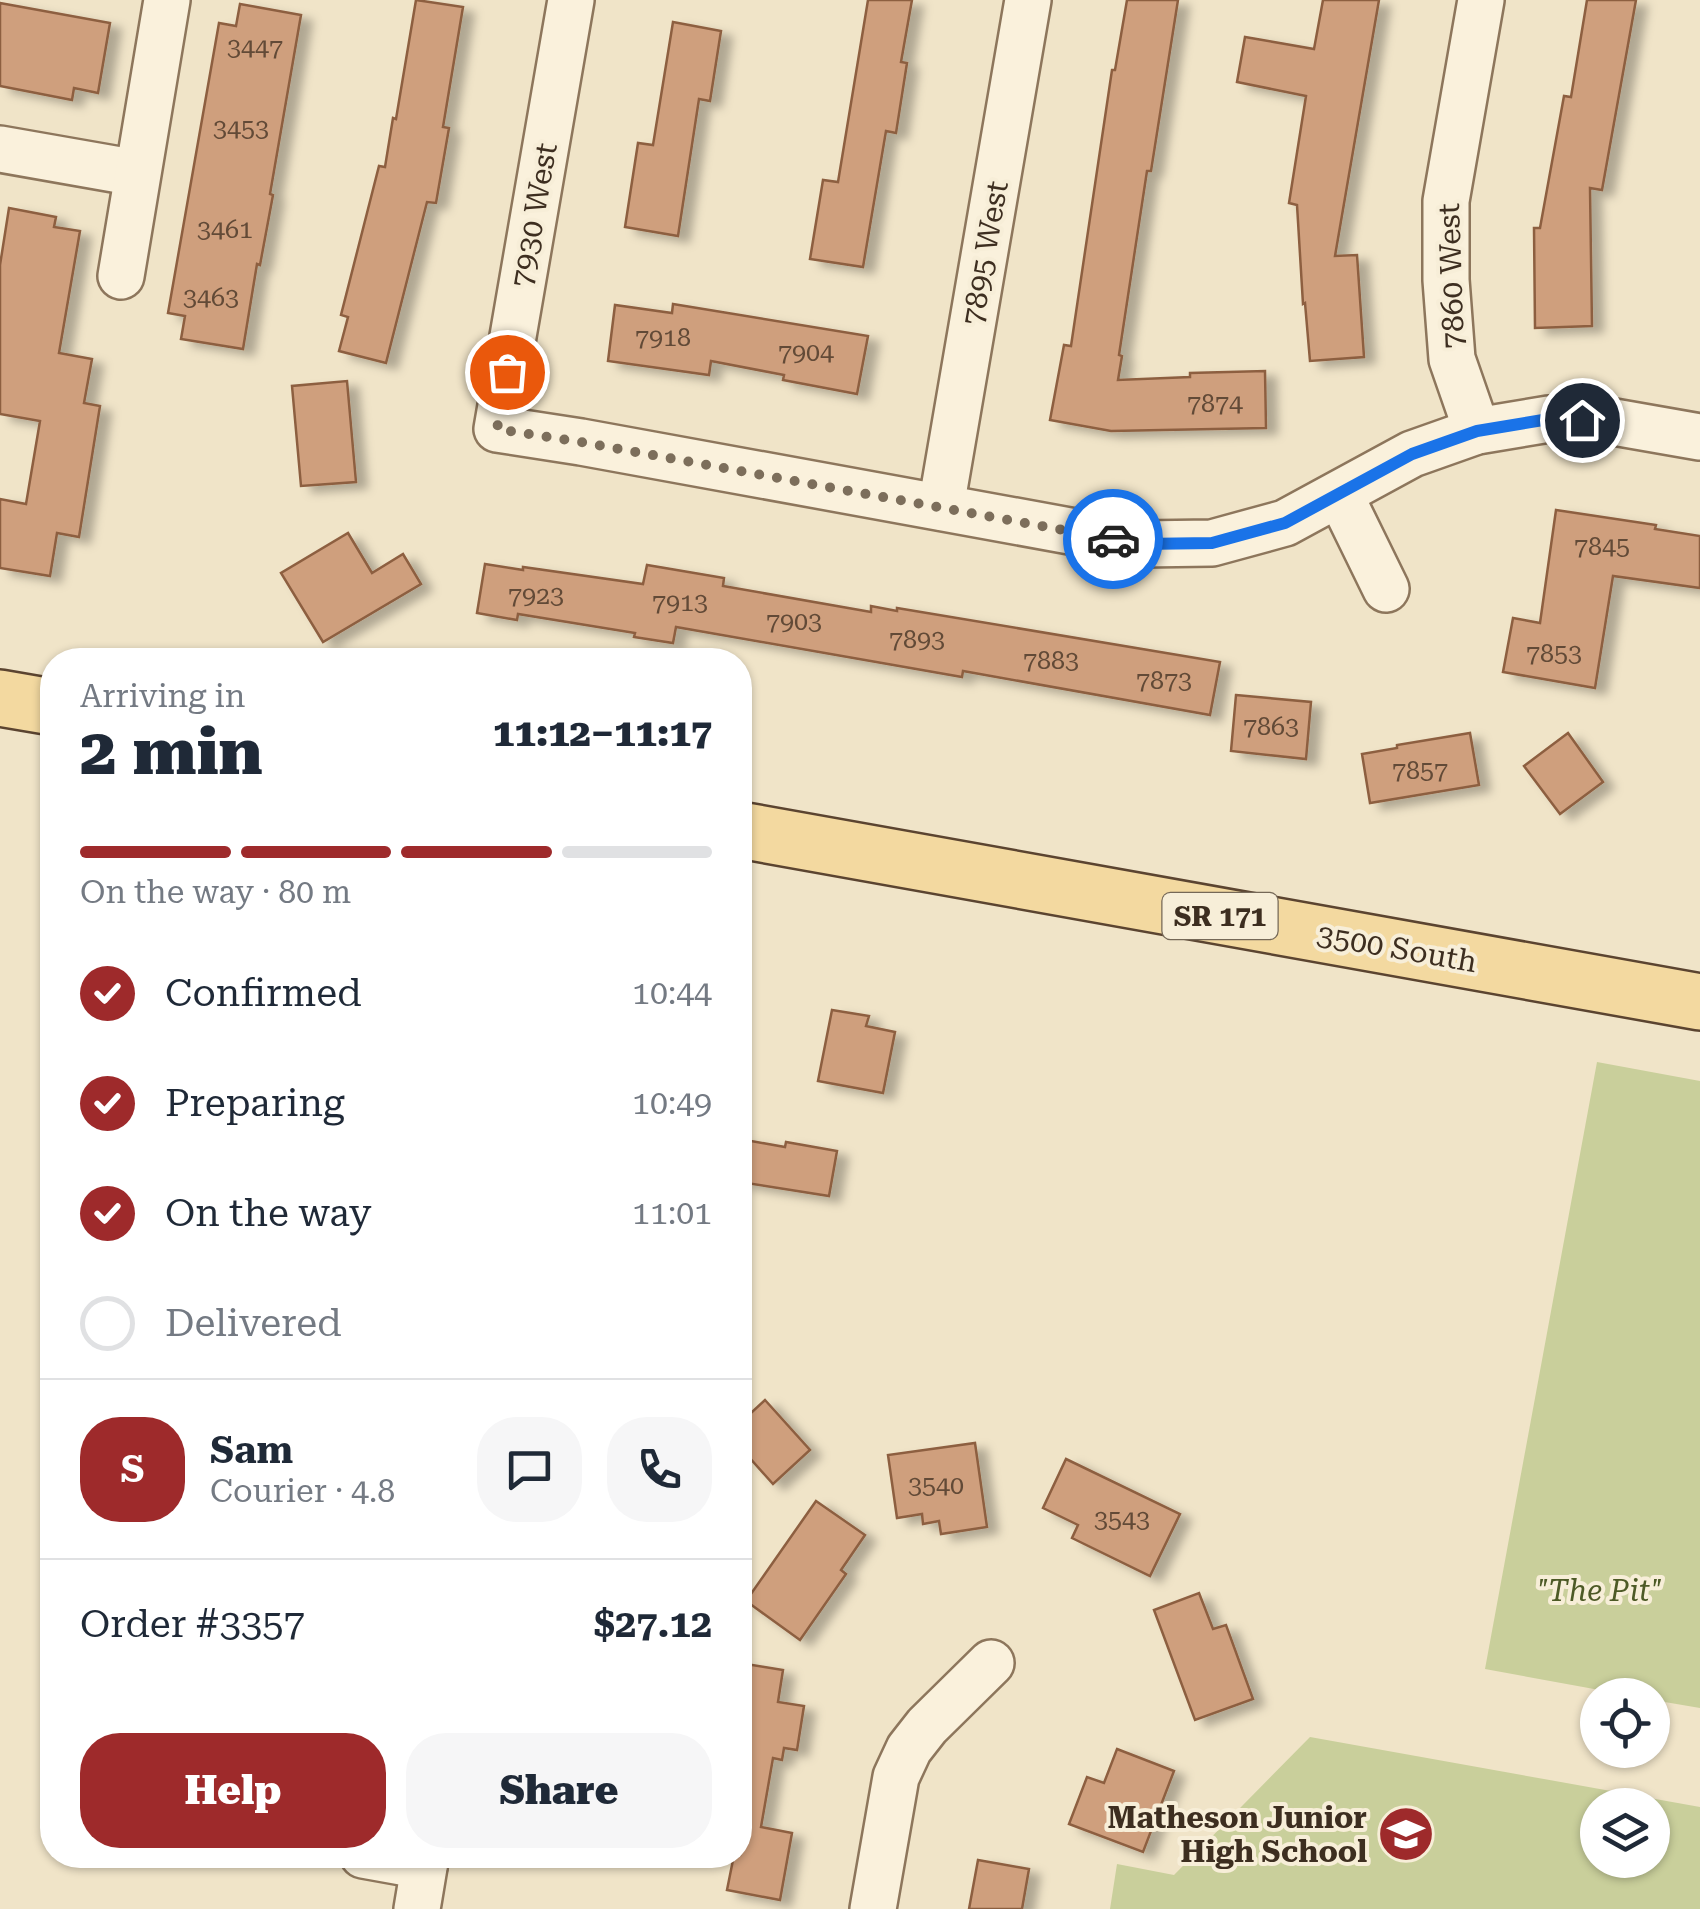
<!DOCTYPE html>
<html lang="en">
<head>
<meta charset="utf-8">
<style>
	body { margin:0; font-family:"Roboto Serif",serif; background:#f6f6f7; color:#1f2937; height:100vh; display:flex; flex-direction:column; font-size:38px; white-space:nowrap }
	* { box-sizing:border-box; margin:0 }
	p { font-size:32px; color:#747a83 }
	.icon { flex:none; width:55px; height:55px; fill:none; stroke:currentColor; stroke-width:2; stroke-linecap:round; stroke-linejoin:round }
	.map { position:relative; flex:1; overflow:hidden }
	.details { position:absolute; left:40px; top:648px; width:712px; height:1220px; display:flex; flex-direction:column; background:#fff; border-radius:40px; box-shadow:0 2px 8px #0004 }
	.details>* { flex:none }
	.fabs { position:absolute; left:1580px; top:1678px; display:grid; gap:20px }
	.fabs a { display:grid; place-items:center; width:90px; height:90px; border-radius:50%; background:#fff; box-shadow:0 2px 8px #0004; font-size:50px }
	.pin { position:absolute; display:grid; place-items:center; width:85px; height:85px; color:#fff; margin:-42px; border:5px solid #fff; border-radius:50%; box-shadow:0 2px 10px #0007 }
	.courier { position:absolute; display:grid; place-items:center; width:100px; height:100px; margin:-50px; border:8px solid #1a73e8; border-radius:50%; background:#fff; color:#222; box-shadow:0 2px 12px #0007 }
	.overview em { font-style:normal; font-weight:800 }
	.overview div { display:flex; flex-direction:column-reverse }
	.overview { display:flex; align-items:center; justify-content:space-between; height:170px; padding:0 40px }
	h1 { font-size:65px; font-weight:800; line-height:75px }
	.bar { display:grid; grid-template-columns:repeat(4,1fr); gap:15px 10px; align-content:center; height:120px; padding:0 40px }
	.bar i { height:12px; border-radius:8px; background:#e0e1e3 }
	.bar .selected { background:#9e2a2b }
	.bar p { grid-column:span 4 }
	.line { display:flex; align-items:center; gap:25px; padding:0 40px; border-top:2px solid #e0e1e3 }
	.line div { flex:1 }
	.round { display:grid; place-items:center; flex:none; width:105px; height:105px; border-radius:40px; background:#f6f6f7 }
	ol { padding:0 40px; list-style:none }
	li { display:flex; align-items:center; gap:30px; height:110px }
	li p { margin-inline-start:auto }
	li .icon { padding:10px; border-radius:50%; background:#9e2a2b; color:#fff; stroke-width:4 }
	li:last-child { color:#747a83 }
	li i { width:55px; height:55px; border:5px solid #e0e1e3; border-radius:50% }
	.button { display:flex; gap:20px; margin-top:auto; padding:20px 40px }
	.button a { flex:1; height:115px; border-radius:40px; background:#9e2a2b; color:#fff; font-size:40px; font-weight:800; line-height:115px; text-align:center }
	.button a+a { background:#f6f6f7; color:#1f2937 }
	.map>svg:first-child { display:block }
	.green { fill:#c9cf9b; fill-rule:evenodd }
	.building { fill:#cf9f7d; stroke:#8d5f41; stroke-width:2.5; filter:url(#shadow) }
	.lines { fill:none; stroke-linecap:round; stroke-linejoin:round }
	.minor-casing { stroke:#8d765c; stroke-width:50 }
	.major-casing { stroke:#5b4430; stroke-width:60 }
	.minor { stroke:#faf1dc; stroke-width:45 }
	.major { stroke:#f3d9a0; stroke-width:55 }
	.done { stroke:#7c6e5b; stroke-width:10; stroke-dasharray:0 18 }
	.route { stroke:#1a73e8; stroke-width:12 }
	.labels { text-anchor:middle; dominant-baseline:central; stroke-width:8; stroke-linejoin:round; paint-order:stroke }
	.number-label { font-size:25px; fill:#624a37 }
	.shield { fill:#f7eed8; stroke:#756857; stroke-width:2.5 }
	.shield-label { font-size:28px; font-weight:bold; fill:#3d2e20 }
	.street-label { font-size:30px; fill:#3d2e20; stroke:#f7eed8 }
	.park-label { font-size:30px; font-style:italic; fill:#4d5a26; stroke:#f7eed8 }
	.poi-label { font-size:30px; font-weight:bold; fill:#3d2e20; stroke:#f7eed8; text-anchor:end }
</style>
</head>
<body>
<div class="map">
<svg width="1700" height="1909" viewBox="0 0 1700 1909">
	<defs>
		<filter id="shadow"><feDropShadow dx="11" dy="6" stdDeviation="5" flood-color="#0004"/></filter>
	</defs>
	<rect width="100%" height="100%" fill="#f0e4c8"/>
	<g class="green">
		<path d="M1597,1062L1700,1081V1708L1653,1700L1652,1695H1627L1485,1669Z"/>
		<path d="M1310,1737L1700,1807V1909H1110L1117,1864L1174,1875ZM1598,1805H1652V1860H1598Z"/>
	</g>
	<g class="building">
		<path d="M416,0L463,7L443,127L449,128L436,203L427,202L386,363L339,351L348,317L341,315L379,166L385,167L393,118L396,119Z"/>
		<path d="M868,0H912L901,62L907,63L896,133L886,131L863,267L810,259L823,180L838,182Z"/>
		<path d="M1127,0H1178L1151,171H1147L1119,355L1122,356L1118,380L1190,377V373L1265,371L1266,428L1111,431L1050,420L1064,345L1071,346L1112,70H1115Z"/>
		<path d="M1323,0H1379L1335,256L1357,255L1364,357L1310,361L1305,303L1303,304L1297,205L1289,203L1306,96L1237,82L1245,37L1314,49Z"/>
		<path d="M1587,0H1636L1602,190L1590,188L1592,326L1535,328L1534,228H1540L1564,96L1571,97Z"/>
		<path d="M0,3L110,23L98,93L74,88L72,100L0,86Z"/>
		<path d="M240,4L301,15L270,194L273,195L260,265L257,264L243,349L181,339L185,316L168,313L219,23L236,26Z"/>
		<path d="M673,22L721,31L710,101L699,99L678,236L625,227L638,143L653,145Z"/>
		<path d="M9,208L56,217L54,227L80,231L59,353L92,359L84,403L100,406L79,537L57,533L50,576L0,568V499L26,504L40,421L0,414V265Z"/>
		<path d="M673,304L868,336L857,394L783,380L784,375L711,361L709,375L608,361L615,305L672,313Z"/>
		<path d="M347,381L356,482L301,486L292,386Z"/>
		<path d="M1556,510L1656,525L1655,529L1700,536V588L1613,576L1595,688L1503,672L1513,618L1540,623Z"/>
		<path d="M348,533L372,573L403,554L421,584L323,642L281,573Z"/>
		<path d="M485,564L523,570V567L643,584L647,565L724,578L723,586L871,612V606L897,611V608L1220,662L1210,715L963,671L962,677L676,627L673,643L634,637L635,633L518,614L517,620L477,613Z"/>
		<path d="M1236,695L1311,702L1306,759L1231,751Z"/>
		<path d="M1470,733L1479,785L1370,803L1362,754L1397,748V745Z"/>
		<path d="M1568,733L1603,782L1560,814L1524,766Z"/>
		<path d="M832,1010L869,1016L866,1026L895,1032L883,1093L818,1081Z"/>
		<path d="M740,1139L785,1147L786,1142L837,1151L829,1196L740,1182Z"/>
		<path d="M765,1400L810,1450L773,1484L740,1447V1423Z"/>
		<path d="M975,1443L987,1527L941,1534L939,1521L923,1524L922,1514L897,1518L888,1455Z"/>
		<path d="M1066,1459L1180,1514L1150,1576L1072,1538L1078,1525L1043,1508Z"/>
		<path d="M816,1501L865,1535L841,1570L846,1574L800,1640L746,1601Z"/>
		<path d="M1199,1593L1213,1629L1226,1625L1253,1699L1195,1720L1154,1610Z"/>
		<path d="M740,1663L783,1670L778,1702L804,1706L797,1750L784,1748L782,1760L773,1758L761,1827L792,1833L780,1900L727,1890L734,1855H740Z"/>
		<path d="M1117,1749L1174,1771L1143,1852L1069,1824L1087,1777L1104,1783Z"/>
		<path d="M978,1860L1029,1869L1022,1909H969Z"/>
	</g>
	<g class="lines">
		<g class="minor-casing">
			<g id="minor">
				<path d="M571,0L497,429L581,442L1141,544L1212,543L1285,523L1412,454L1477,431L1549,419L1614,422L1700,437"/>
				<path d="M0,149L137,173"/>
				<path d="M121,276L167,0"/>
				<path d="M1477,431L1452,359L1446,280V201L1481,0"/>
				<path d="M1340,495L1386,589"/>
				<path d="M941,507L1028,0"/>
				<path d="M363,1855L424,1866"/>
				<path d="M417,1909L426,1855"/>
				<path d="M873,1909L896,1777L909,1749L927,1726L991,1663"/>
			</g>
		</g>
		<g class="major-casing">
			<g id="major">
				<path d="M0,698L52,707"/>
				<path d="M740,830L1700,1002"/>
			</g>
		</g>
		<use href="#minor" class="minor"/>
		<use href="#major" class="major"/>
	</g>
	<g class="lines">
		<path class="done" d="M507,372L497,429L581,442L1113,539"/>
		<path class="route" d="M1113,539L1141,544L1212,543L1285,523L1412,454L1477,431L1549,419L1582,420"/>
	</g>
	<defs>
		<g id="school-disc" transform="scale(2.875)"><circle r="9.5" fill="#9e2a2b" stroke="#f7eed8"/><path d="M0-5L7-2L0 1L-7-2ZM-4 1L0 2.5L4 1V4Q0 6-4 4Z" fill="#fff"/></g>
	</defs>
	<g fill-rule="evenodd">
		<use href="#school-disc" x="1406" y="1834"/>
	</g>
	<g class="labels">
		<g class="number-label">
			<text x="255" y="47">3447</text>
			<text x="241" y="128">3453</text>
			<text x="225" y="229">3461</text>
			<text x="211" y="297">3463</text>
			<text x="663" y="337">7918</text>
			<text x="806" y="352">7904</text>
			<text x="1215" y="403">7874</text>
			<text x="1602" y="546">7845</text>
			<text x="536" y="595">7923</text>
			<text x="680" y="602">7913</text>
			<text x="794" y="621">7903</text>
			<text x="917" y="639">7893</text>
			<text x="1554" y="653">7853</text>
			<text x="1051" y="660">7883</text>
			<text x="1164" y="680">7873</text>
			<text x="1271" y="726">7863</text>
			<text x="1420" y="770">7857</text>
			<text x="936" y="1485">3540</text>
			<text x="1122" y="1519">3543</text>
		</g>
		<rect class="shield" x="1162.5" y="893" width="115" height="46" rx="8"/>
		<g class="shield-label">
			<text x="1220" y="916">SR 171</text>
		</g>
		<g class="street-label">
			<text transform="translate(534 215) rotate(-80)">7930 West</text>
			<text transform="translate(985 253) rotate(-80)">7895 West</text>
			<text transform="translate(1451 276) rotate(-92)">7860 West</text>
			<text transform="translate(1397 948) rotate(10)">3500 South</text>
		</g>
		<g class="park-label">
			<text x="1600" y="1590">"The Pit"</text>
		</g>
		<g class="poi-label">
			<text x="1367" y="1817">Matheson Junior<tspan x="1367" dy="34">High School</tspan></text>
		</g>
	</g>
</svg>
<div class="fabs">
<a><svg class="icon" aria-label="locate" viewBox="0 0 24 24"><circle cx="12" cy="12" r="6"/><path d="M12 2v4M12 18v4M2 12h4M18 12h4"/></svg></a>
<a><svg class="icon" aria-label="layers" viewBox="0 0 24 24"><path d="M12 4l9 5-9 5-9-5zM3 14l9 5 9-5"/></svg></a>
</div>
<div class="pin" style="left:507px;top:372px;background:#ea580c"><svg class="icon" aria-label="bag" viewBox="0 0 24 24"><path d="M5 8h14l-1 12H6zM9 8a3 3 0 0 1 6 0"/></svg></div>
<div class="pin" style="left:1582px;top:420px;background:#1f2937"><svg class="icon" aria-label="home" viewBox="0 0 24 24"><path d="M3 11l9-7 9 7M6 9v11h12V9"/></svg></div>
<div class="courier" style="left:1113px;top:539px"><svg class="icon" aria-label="car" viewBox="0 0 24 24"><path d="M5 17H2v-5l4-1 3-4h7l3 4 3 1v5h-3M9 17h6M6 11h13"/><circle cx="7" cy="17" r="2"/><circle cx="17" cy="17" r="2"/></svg></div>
<section class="details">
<div class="overview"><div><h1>2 min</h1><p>Arriving in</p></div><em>11:12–11:17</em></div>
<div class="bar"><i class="selected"></i><i class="selected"></i><i class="selected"></i><i></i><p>On the way · 80 m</p></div>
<ol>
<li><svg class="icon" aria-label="check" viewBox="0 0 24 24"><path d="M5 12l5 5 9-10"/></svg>Confirmed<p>10:44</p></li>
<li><svg class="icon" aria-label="check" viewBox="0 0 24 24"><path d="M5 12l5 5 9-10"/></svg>Preparing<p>10:49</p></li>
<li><svg class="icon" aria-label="check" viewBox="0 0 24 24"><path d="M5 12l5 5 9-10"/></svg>On the way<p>11:01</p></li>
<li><i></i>Delivered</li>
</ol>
<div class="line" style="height:180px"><b class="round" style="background:#9e2a2b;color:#fff">S</b><div><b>Sam</b><p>Courier · 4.8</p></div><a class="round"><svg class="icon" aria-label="chat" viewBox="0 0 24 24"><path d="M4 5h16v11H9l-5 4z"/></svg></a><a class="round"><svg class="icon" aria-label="phone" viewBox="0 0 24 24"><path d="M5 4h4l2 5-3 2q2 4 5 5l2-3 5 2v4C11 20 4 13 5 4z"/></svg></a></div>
<div class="line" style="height:130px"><div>Order #3357</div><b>$27.12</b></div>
<div class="button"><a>Help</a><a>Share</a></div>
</section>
</div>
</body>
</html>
